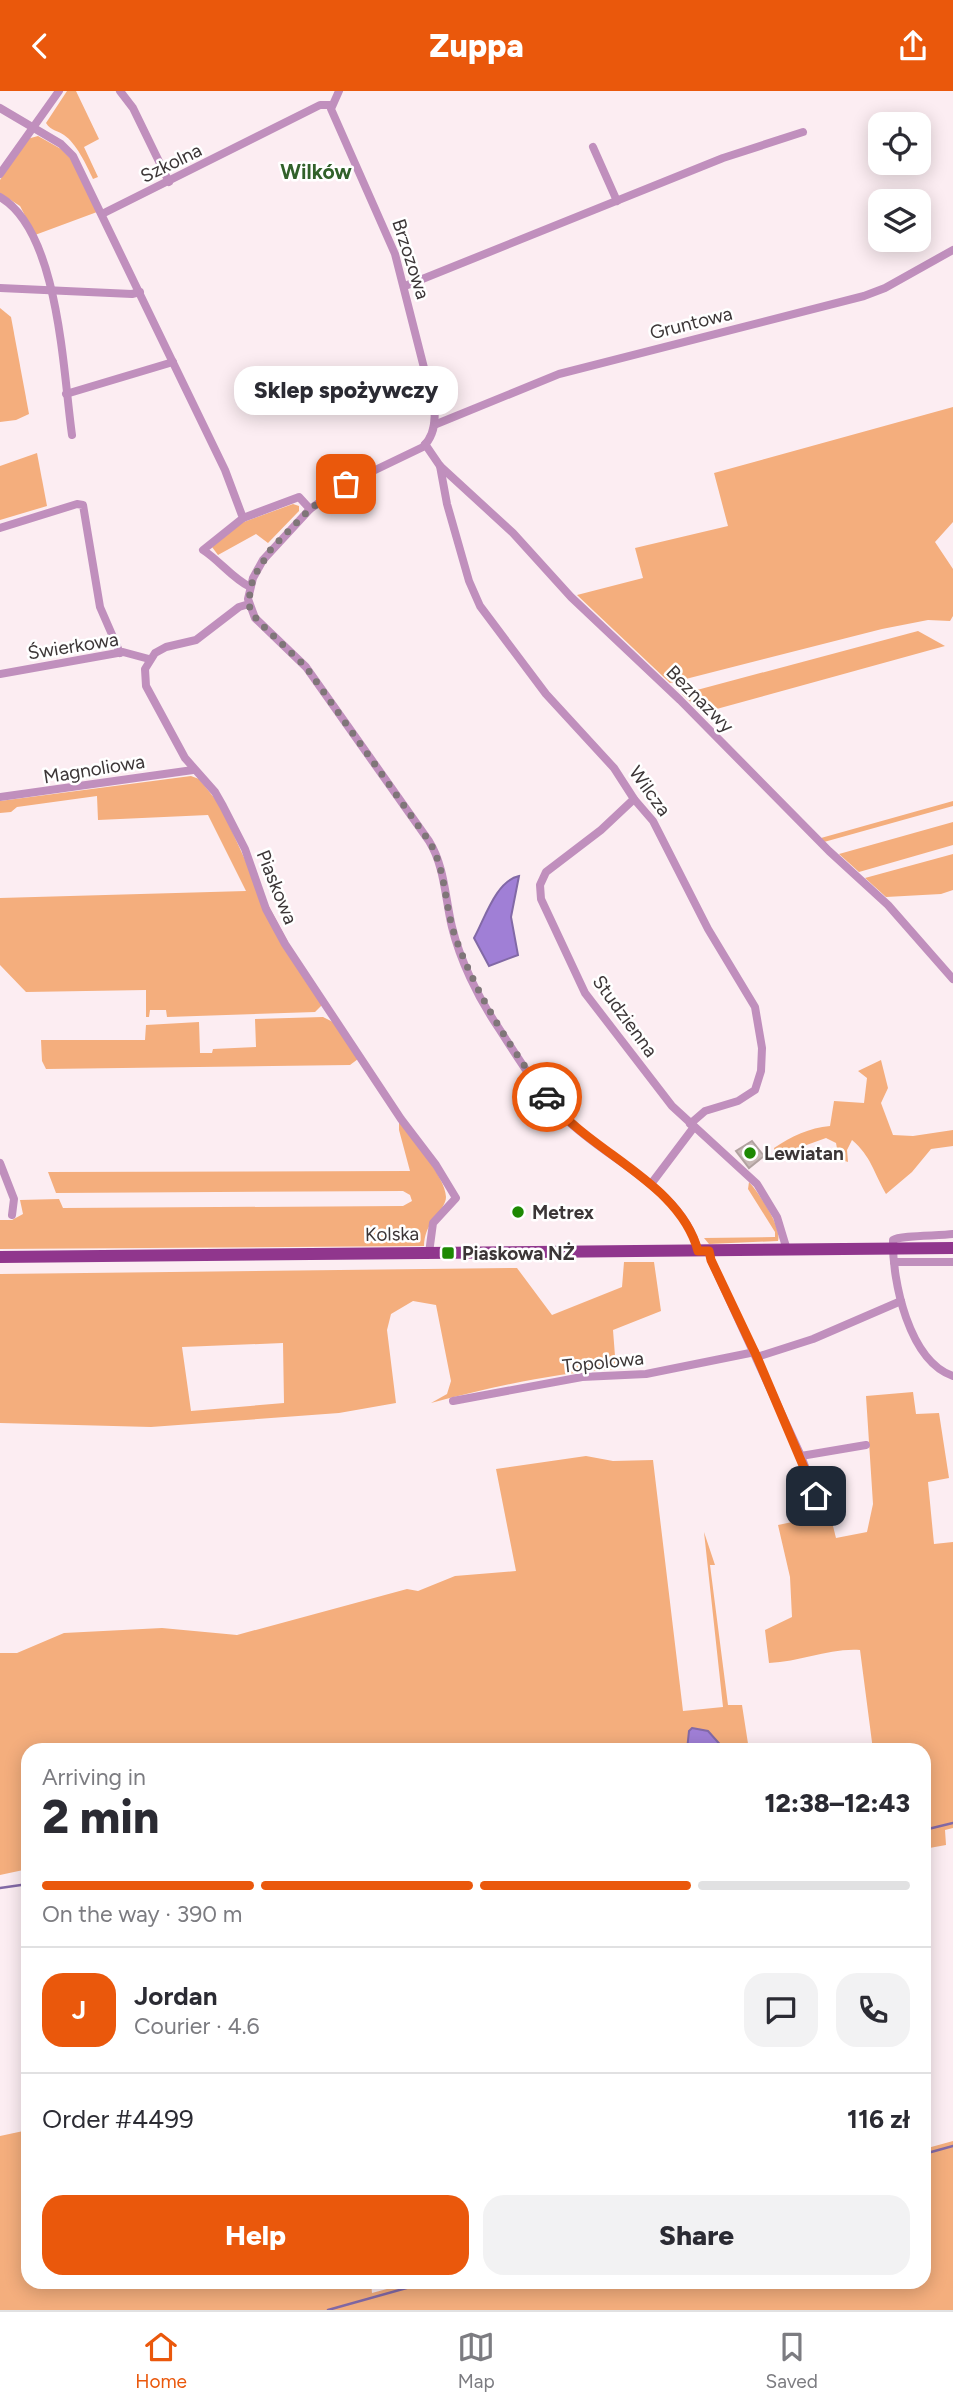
<!DOCTYPE html>
<html lang="en">
<head>
<meta charset="utf-8">
<style>
	body { margin:0; font-family:Figtree,sans-serif; background:#f2f2f3; color:#2b2b33; height:100vh; display:flex; flex-direction:column; font-size:26px; white-space:nowrap }
	* { box-sizing:border-box; margin:0 }
	p { font-size:23px; color:#7c7c81 }
	.icon { flex:none; width:38px; height:38px; fill:none; stroke:currentColor; stroke-width:2; stroke-linecap:round; stroke-linejoin:round }
	.map { position:relative; flex:1; overflow:hidden }
	.side { position:absolute; left:21px; top:1652px; width:910px; height:546px; display:flex; flex-direction:column; background:#fff; border-radius:21px; box-shadow:0 4px 18px #0003 }
	.side>* { flex:none }
	.tools { position:absolute; left:868px; top:21px; display:grid; gap:14px }
	.tools a { display:grid; place-items:center; width:63px; height:63px; border-radius:14px; background:#fff; box-shadow:0 4px 18px #0003; font-size:35px }
	.pin { position:absolute; display:grid; place-items:center; width:60px; height:60px; color:#fff; margin:-30px; border-radius:14px; box-shadow:0 4px 10px #0006 }
	.courier { position:absolute; display:grid; place-items:center; width:70px; height:70px; margin:-35px; border:5px solid #ea580c; border-radius:50%; background:#fff; color:#222; box-shadow:0 2px 9px #0007 }
	.bubble { position:absolute; height:49px; border-radius:21px; background:#fff; box-shadow:0 4px 18px #0003; font-size:23px; font-weight:800; line-height:49px; text-align:center }
	.overview em { font-style:normal; font-weight:800 }
	.overview div { display:flex; flex-direction:column-reverse }
	.overview { display:flex; align-items:center; justify-content:space-between; height:119px; padding:0 21px }
	h1 { font-size:46px; font-weight:800; line-height:52px }
	.bar { display:grid; grid-template-columns:repeat(4,1fr); gap:10px 7px; align-content:center; height:84px; padding:0 21px }
	.bar i { height:9px; border-radius:5px; background:#e1e1e2 }
	.bar .on { background:#ea580c }
	.bar p { grid-column:span 4 }
	.line { display:flex; align-items:center; gap:18px; padding:0 21px; border-top:2px solid #e1e1e2 }
	.line div { flex:1 }
	.round { display:grid; place-items:center; flex:none; width:74px; height:74px; border-radius:21px; background:#f2f2f3 }
	.cta { display:flex; gap:14px; margin-top:auto; padding:14px 21px }
	.cta a { flex:1; height:80px; border-radius:21px; background:#ea580c; color:#fff; font-size:28px; font-weight:800; line-height:80px; text-align:center }
	.cta a+a { background:#f2f2f3; color:#2b2b33 }
	header { display:flex; justify-content:space-between; align-items:center; height:91px; padding:0 21px; background:#ea580c; color:#fff; font-size:32px; font-weight:800 }
	.tabs { display:flex; justify-content:space-around; align-items:center; height:98px; border-top:2px solid #e1e1e2; background:#fff; font-size:19px; color:#7c7c81 }
	.tabs a { display:grid; justify-items:center; gap:4px }
	.tabs .on { color:#ea580c }
	.map>svg:first-child { display:block }
	.green { fill:#f4ae7d; fill-rule:evenodd }
	.water { fill:#a07fd6; stroke:#8269a6; stroke-width:2 }
	.lines { fill:none; stroke-linecap:round; stroke-linejoin:round }
	.stream { stroke:#8269a6; stroke-width:2.5 }
	.building { fill:#c8b9b7; stroke:#b1a2a0; stroke-width:2 }
	.street { stroke:#c08fbd; stroke-width:8 }
	.primary { stroke:#90368d; stroke-width:12 }
	.done { stroke:#7f7678; stroke-width:7; stroke-dasharray:0 12.6 }
	.route { stroke:#ea580c; stroke-width:9 }
	.poi-dot { fill:#1d8903; stroke:#fff; stroke-width:2.5 }
	.labels { text-anchor:middle; dominant-baseline:central; stroke-width:5; stroke-linejoin:round; paint-order:stroke }
	.street-label { font-size:19px; fill:#3c3637; stroke:#fff }
	.poi-label { font-size:19px; font-weight:bold; fill:#3c3637; stroke:#fff; text-anchor:start }
	.neighbourhood-label { font-size:21px; font-weight:bold; fill:#31612a; stroke:#fff }
</style>
</head>
<body>
<header><svg class="icon" aria-label="back" viewBox="0 0 24 24"><path d="M15 5l-7 7 7 7"/></svg>Zuppa<svg class="icon" aria-label="share" viewBox="0 0 24 24"><path d="M12 15V3M7 8l5-5 5 5M5 13v7h14v-7"/></svg></header>
<div class="map">
<svg width="953" height="2219" viewBox="0 0 953 2219">
	<rect width="100%" height="100%" fill="#fcedf2"/>
	<g class="green">
		<path d="M67,0H76L99,48L84,56L98,86L93,88C86,73 76,52 64,44C59,40 51,40 46,32Z"/>
		<path d="M38,45L61,58L72,69L97,121L35,144L20,115L0,102V89L27,48Z"/>
		<path d="M0,217L11,226L29,323L16,329L0,331Z"/>
		<path d="M953,316V431L935,451L953,478V525L950,530L928,529L882,538L670,592L577,504L643,487L635,457L728,435L714,382Z"/>
		<path d="M37,362L47,415L0,429V375Z"/>
		<path d="M293,413L299,415V420L268,452L256,443L218,464L212,456L241,432Z"/>
		<path d="M918,540L945,555L702,622L682,603Z"/>
		<path d="M191,685L199,688L220,714L252,784L322,914L315,921L167,926L166,919H150L149,926H146V899L26,901L0,874V807L246,800L208,724L98,729L97,705L17,716L11,721L0,722V710Z"/>
		<path d="M953,710V715L824,751L821,747Z"/>
		<path d="M953,731V754L859,781L839,763Z"/>
		<path d="M953,763V799L941,803L886,806L865,787Z"/>
		<path d="M323,926L333,931L358,968L350,974L46,978L42,970L41,949H145L146,934L199,931L200,962H212L213,958L256,956L255,928Z"/>
		<path d="M881,969L888,997L881,1012L893,1044L913,1045L953,1039V1055L931,1058L912,1081L886,1103C874,1082 871,1065 852,1049L847,1059L848,1071L839,1068L836,1052L826,1047L776,1065L774,1057C792,1045 809,1037 830,1035L834,1010L864,1012L867,987L858,980Z"/>
		<path d="M399,1030C410,1045 453,1094 445,1111C437,1129 425,1132 424,1155L0,1158V1129H12L23,1123L20,1109L59,1108L63,1117L403,1115L412,1110L410,1104L403,1100L56,1102L48,1081L410,1080L399,1039Z"/>
		<path d="M749,1091C759,1102 782,1136 778,1150L709,1153L704,1147L775,1146V1141L748,1098Z"/>
		<path d="M624,1171H654L661,1220L613,1239L616,1278C553,1282 492,1296 431,1312L447,1303L451,1290L436,1214L413,1210L391,1223L387,1239L396,1312L339,1322L151,1336L0,1332V1183L517,1177L552,1224L622,1196ZM283,1252L284,1312L191,1320L182,1256Z"/>
		<path d="M913,1301L916,1323L939,1322L949,1387L928,1391L934,1453L953,1451V1737L945,1739L946,1754L924,1758V1659H873L860,1559C828,1557 801,1571 769,1572L765,1539L792,1526L790,1486L778,1434L830,1423L836,1447L867,1441L873,1413L866,1305Z"/>
		<path d="M586,1365L613,1370L653,1369L683,1620L723,1616L704,1441L715,1474H710L728,1614H742L749,1659H28V1778L0,1784V1562H17L64,1542L162,1537L237,1544L407,1498L418,1500L455,1485L516,1480L496,1378Z"/>
		<path d="M28,2039V2191H371L372,2202L413,2191H924V2058L953,2050V2219H0V2045Z"/>
	</g>
	<g class="water">
		<path d="M519,785L511,826L518,864L489,875L474,847C485,827 496,790 519,785Z"/>
		<path d="M692,1637L708,1640L725,1659H687L689,1640Z"/>
	</g>
	<g class="lines">
		<g class="stream">
			<path d="M924,1739L953,1732"/>
			<path d="M0,1797L28,1793"/>
			<path d="M924,2063L953,2055"/>
			<path d="M328,2219L428,2191"/>
		</g>
	</g>
	<path class="building" d="M752,1050L764,1065L749,1077L736,1060Z"/>
	<g class="lines">
		<g class="street">
			<path d="M120,0L133,17L169,91"/>
			<path d="M339,0L331,18L395,163L434,316C436,331 434,345 423,356L346,393L310,418L263,469L253,487L248,508L255,527L306,576L429,750C445,776 445,807 452,836C460,869 478,906 496,933C517,965 538,1001 565,1027C607,1069 683,1098 698,1160"/>
			<path d="M0,17L61,53L73,65L225,379L243,427L203,459C220,470 232,487 250,496"/>
			<path d="M593,56L617,110"/>
			<path d="M0,83L59,0"/>
			<path d="M0,106C59,140 63,281 72,344"/>
			<path d="M102,123L320,14H331"/>
			<path d="M405,195L723,67L803,41"/>
			<path d="M0,197L132,203L140,201"/>
			<path d="M66,303L173,271"/>
			<path d="M434,334L559,283L864,205L885,197L953,159"/>
			<path d="M425,353L440,375L513,442L571,506L680,609L829,760L888,814L953,888"/>
			<path d="M440,375L447,413L469,490L480,515L546,603L614,677L634,708L653,730L708,838L755,916L762,957L761,980L755,999L738,1010L705,1020L690,1033"/>
			<path d="M243,427L299,406L310,418"/>
			<path d="M0,437L77,413L83,414L100,516L120,562"/>
			<path d="M249,513L239,516L196,549L166,556L155,562L145,578L146,595L185,667L215,701L223,715L245,758L266,818L285,853L401,1028L436,1074L456,1107L433,1132L429,1162"/>
			<path d="M0,583L123,561L149,568"/>
			<path d="M0,706L193,679"/>
			<path d="M634,708L601,739L546,781L540,794L541,808L585,902L672,1015L757,1093L777,1126L787,1159"/>
			<path d="M0,1072L14,1108L12,1124"/>
			<path d="M651,1093L694,1036"/>
			<path d="M953,1143C940,1145 900,1144 893,1149C892,1190 909,1270 953,1285"/>
			<path d="M710,1160L711,1169L801,1365L824,1425"/>
			<path d="M894,1171H953"/>
			<path d="M757,1266L813,1248L901,1210"/>
			<path d="M453,1310L582,1286L646,1283L755,1261"/>
			<path d="M801,1365L866,1354"/>
		</g>
		<path class="primary" d="M0,1166L953,1157"/>
	</g>
	<g class="lines">
		<path class="done" d="M346,393L310,418L271,458L253,487L248,513L257,529L306,576L429,750C447,780 444,816 456,848C478,907 510,956 547,1006"/>
		<path class="route" d="M547,1006C589,1062 679,1090 698,1160H709L711,1169L757,1266L816,1405"/>
	</g>
	<g class="poi-dot">
		<circle cx="750" cy="1062" r="7"/>
		<circle cx="518" cy="1121" r="7"/>
		<rect x="441" y="1155" width="14" height="14" rx="3.5"/>
	</g>
	<g class="labels">
		<g class="street-label">
			<text transform="translate(171 72) rotate(-26)">Szkolna</text>
			<text transform="translate(411 168) rotate(72)">Brzozowa</text>
			<text transform="translate(691 232) rotate(-14)">Gruntowa</text>
			<text transform="translate(73 555) rotate(-9)">Świerkowa</text>
			<text transform="translate(700 608) rotate(45)">Beznazwy</text>
			<text transform="translate(94 678) rotate(-9)">Magnoliowa</text>
			<text transform="translate(650 700) rotate(54)">Wilcza</text>
			<text transform="translate(277 796) rotate(68)">Piaskowa</text>
			<text transform="translate(625 925) rotate(54)">Studzienna</text>
			<text transform="translate(392 1143) rotate(-1)">Kolska</text>
			<text transform="translate(603 1271) rotate(-6)">Topolowa</text>
		</g>
		<g class="poi-label">
			<text x="764" y="1062">Lewiatan</text>
			<text x="532" y="1121">Metrex</text>
			<text x="462" y="1162">Piaskowa NŻ</text>
		</g>
		<g class="neighbourhood-label">
			<text x="316" y="80">Wilków</text>
		</g>
	</g>
</svg>
<div class="tools">
<a><svg class="icon" aria-label="locate" viewBox="0 0 24 24"><circle cx="12" cy="12" r="6"/><path d="M12 2v4M12 18v4M2 12h4M18 12h4"/></svg></a>
<a><svg class="icon" aria-label="layers" viewBox="0 0 24 24"><path d="M12 4l9 5-9 5-9-5zM3 14l9 5 9-5"/></svg></a>
</div>
<div class="pin" style="left:346px;top:393px;background:#ea580c"><svg class="icon" aria-label="bag" viewBox="0 0 24 24"><path d="M5 8h14l-1 12H6zM9 8a3 3 0 0 1 6 0"/></svg></div>
<div class="pin" style="left:816px;top:1405px;background:#1f2937"><svg class="icon" aria-label="home" viewBox="0 0 24 24"><path d="M3 11l9-7 9 7M6 9v11h12V9"/></svg></div>
<div class="courier" style="left:547px;top:1006px"><svg class="icon" aria-label="car" viewBox="0 0 24 24"><path d="M5 17H2v-5l4-1 3-4h7l3 4 3 1v5h-3M9 17h6M6 11h13"/><circle cx="7" cy="17" r="2"/><circle cx="17" cy="17" r="2"/></svg></div>
<div class="bubble" style="left:234px;top:275px;width:224px">Sklep spożywczy</div>
<section class="side">
<div class="overview"><div><h1>2 min</h1><p>Arriving in</p></div><em>12:38–12:43</em></div>
<div class="bar"><i class="on"></i><i class="on"></i><i class="on"></i><i></i><p>On the way · 390 m</p></div>
<div class="line" style="height:126px"><b class="round" style="background:#ea580c;color:#fff">J</b><div><b>Jordan</b><p>Courier · 4.6</p></div><a class="round"><svg class="icon" aria-label="chat" viewBox="0 0 24 24"><path d="M4 5h16v11H9l-5 4z"/></svg></a><a class="round"><svg class="icon" aria-label="phone" viewBox="0 0 24 24"><path d="M5 4h4l2 5-3 2q2 4 5 5l2-3 5 2v4C11 20 4 13 5 4z"/></svg></a></div>
<div class="line" style="height:91px"><div>Order #4499</div><b>116 zł</b></div>
<div class="cta"><a>Help</a><a>Share</a></div>
</section>
</div>
<nav class="tabs">
<a class="on"><svg class="icon" aria-label="home" viewBox="0 0 24 24"><path d="M3 11l9-7 9 7M6 9v11h12V9"/></svg>Home</a>
<a><svg class="icon" aria-label="map" viewBox="0 0 24 24"><path d="M3 6l6-2 6 2 6-2v14l-6 2-6-2-6 2zM9 4v14M15 6v14"/></svg>Map</a>
<a><svg class="icon" aria-label="saved" viewBox="0 0 24 24"><path d="M7 4h10v16l-5-4-5 4z"/></svg>Saved</a>
</nav>
</body>
</html>
